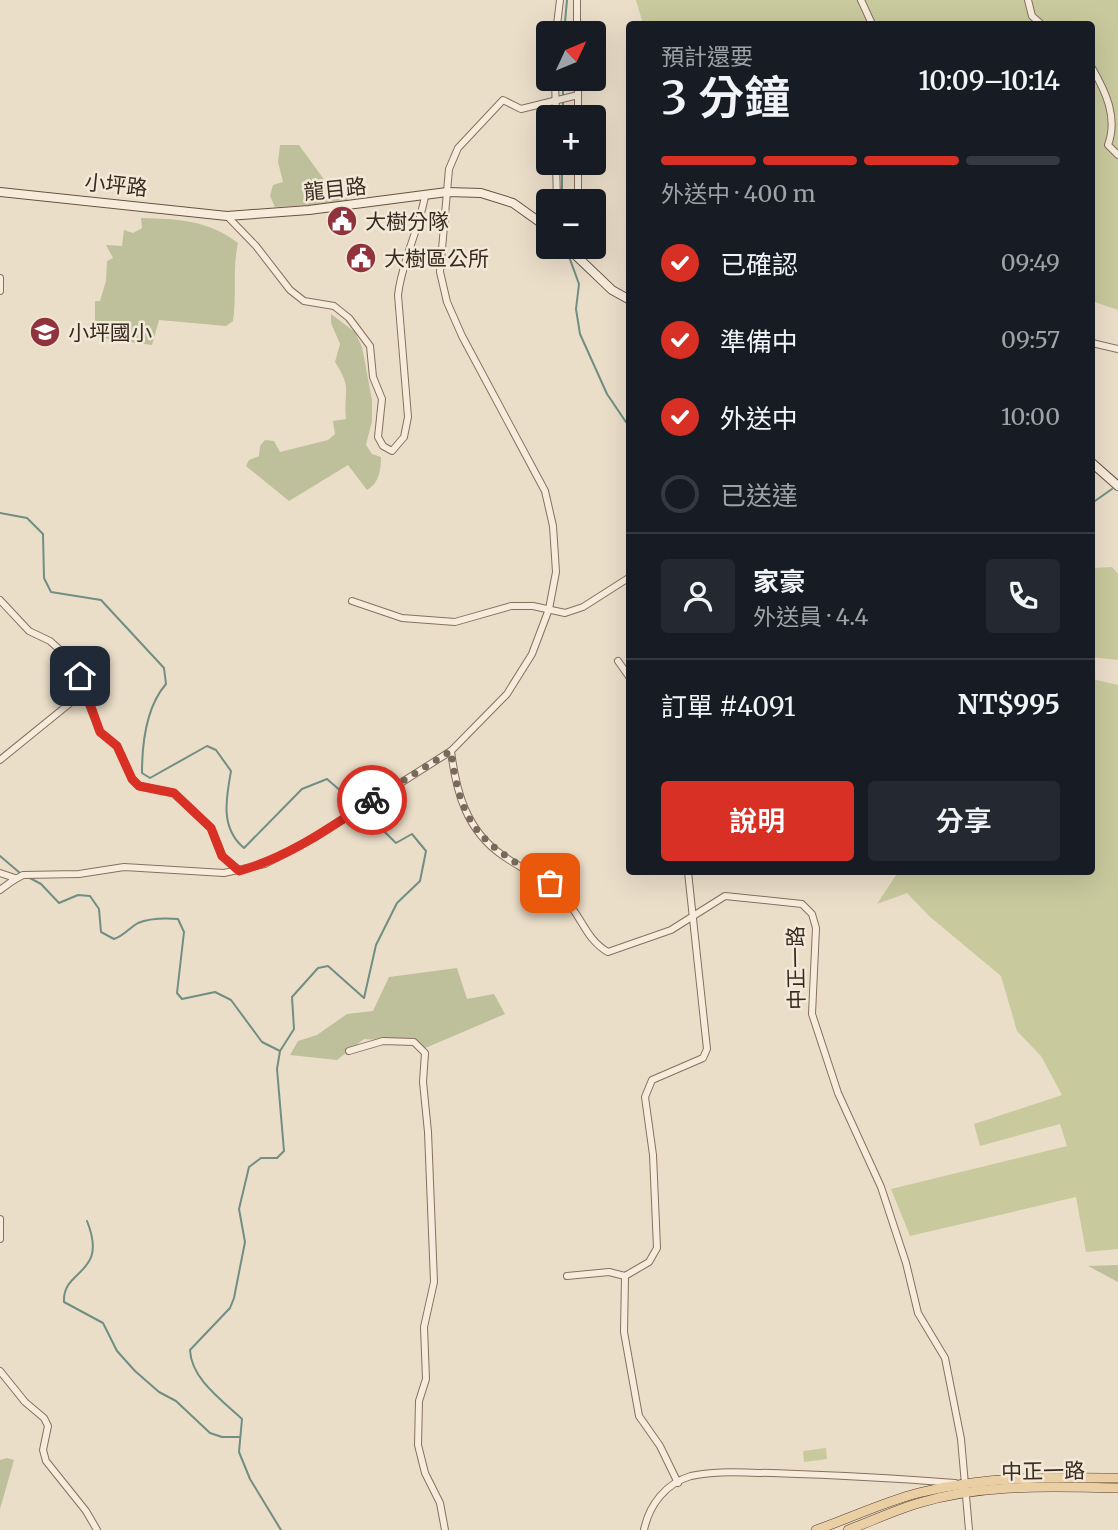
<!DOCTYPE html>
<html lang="zh-TW">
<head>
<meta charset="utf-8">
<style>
	body { margin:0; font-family:Merriweather,"Noto Sans TC",serif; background:#242831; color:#f1f3f6; height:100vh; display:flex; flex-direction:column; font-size:26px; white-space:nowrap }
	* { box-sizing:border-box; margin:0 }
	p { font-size:23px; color:#9ea1a6 }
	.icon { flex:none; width:38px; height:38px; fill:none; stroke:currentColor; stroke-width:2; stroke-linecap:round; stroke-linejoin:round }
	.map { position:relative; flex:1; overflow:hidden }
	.sheet { position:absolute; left:626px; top:21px; width:469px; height:854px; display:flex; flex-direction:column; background:#171b24; border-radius:7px; box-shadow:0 7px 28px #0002 }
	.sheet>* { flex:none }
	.needle { width:46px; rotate:46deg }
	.buttons { position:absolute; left:536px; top:21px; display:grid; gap:14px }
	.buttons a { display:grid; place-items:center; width:70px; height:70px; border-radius:7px; background:#171b24; box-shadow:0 7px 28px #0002; font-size:35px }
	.pin { position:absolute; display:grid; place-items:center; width:60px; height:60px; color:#fff; margin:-30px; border-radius:14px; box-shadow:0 4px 10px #0006 }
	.courier { position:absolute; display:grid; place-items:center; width:70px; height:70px; margin:-35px; border:5px solid #d93025; border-radius:50%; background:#fff; color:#222; box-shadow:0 2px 9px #0007 }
	.head em { font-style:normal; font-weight:600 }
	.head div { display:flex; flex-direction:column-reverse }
	.head { display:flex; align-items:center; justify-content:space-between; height:119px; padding:0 35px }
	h1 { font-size:46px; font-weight:600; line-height:52px }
	.bar { display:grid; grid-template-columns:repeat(4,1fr); gap:10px 7px; align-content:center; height:84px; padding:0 35px }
	.bar i { height:9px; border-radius:5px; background:#363941 }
	.bar .selected { background:#d93025 }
	.bar p { grid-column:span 4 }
	.line { display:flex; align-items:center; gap:18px; padding:0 35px; border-top:2px solid #363941 }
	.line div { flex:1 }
	.round { display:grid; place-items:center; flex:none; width:74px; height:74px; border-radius:7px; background:#242831 }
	ol { padding:0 35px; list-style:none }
	li { display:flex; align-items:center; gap:21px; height:77px }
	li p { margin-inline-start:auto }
	li .icon { padding:7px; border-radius:50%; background:#d93025; color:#fff; stroke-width:4 }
	li:last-child { color:#9ea1a6 }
	li i { width:38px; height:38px; border:4px solid #363941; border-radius:50% }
	.action { display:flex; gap:14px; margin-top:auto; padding:14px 35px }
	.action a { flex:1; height:80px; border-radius:7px; background:#d93025; color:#fff; font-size:28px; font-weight:600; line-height:80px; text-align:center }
	.action a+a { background:#242831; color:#f1f3f6 }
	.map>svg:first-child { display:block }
	.green { fill:#c8c99d }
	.cemetery { fill:#bebf9b }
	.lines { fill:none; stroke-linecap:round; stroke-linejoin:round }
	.stream { stroke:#708e84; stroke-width:2 }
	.street-casing { stroke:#86705f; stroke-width:8 }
	.secondary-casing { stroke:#685242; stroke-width:10 }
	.primary-casing { stroke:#553f32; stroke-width:10 }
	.street { stroke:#f7ecdc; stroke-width:6 }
	.secondary { stroke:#f7ecdc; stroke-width:8 }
	.primary { stroke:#ebcfa4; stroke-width:9 }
	.done { stroke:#77695c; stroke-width:7; stroke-dasharray:0 12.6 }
	.route { stroke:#d93025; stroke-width:9 }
	.labels { text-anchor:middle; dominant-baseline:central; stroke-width:5; stroke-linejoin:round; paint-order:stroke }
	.street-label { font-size:21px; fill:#382a21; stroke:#f3e9d8 }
	.poi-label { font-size:21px; fill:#382a21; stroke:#f3e9d8; text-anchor:start }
</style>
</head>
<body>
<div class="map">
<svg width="1118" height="1530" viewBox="0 0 1118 1530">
	<rect width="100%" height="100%" fill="#ebdec9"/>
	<g class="green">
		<path d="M636,0H1118V310L1092,301V24H643Z"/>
		<path d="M1112,567L1118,574V660L1092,657V568Z"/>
		<path d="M1092,679L1118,685V1249L1086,1252L1076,1197L910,1236L891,1189L1067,1146L1060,1124L980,1146L974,1124L1062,1095L1041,1056L1017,1031L1001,976L929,916L907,893L877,904L898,872H986L992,875L1006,872H1092Z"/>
		<path d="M826,1448L827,1459L804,1462L803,1451Z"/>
	</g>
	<g class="cemetery">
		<path d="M280,145H299L325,181L352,203L275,207L270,196L273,185L283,182L278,162Z"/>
		<path d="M141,218C178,219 208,220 238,243C232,271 237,294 233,321L226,326L159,320L152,345L94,337L89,330L95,320V301H100L106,281L107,261L113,258L106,245L122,246L124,230L133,233L142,228Z"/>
		<path d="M331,314L355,332L362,347L372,400V421L366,445L372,454L381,457C381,470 379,483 367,490L348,465L289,501L246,466L249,460L259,456L260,446L265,440L274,441L280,452L328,440L335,434L333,421L346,419C343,390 353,390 335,362L340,344L331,323Z"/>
		<path d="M457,968L467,999L494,994L505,1014L423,1049L398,1041L364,1039L337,1060L290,1055L298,1041L317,1035L347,1014L373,1011L389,977Z"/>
		<path d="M1118,1265V1282L1088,1266Z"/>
		<path d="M7,1458L14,1460L0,1509V1460Z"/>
	</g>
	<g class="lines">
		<g class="stream">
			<path d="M564,33L567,0"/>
			<path d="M563,79V95"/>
			<path d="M563,101V117"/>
			<path d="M562,201V163"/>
			<path d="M567,251L579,284L576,309L580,334L607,394L630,428"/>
			<path d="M1092,503L1112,489"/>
			<path d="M0,513L27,518L43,534L44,578L51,592L101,600L164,668L166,684C146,707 142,743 142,773L150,778L207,746L216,750L231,771C226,799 220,828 244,848L302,789L327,779L358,806"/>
			<path d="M0,856L20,873"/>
			<path d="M28,877L41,884L59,903L78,895L90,896L99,909L101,932L114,939C124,936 129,928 138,923C150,918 165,918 178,919L184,932L177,993L182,999L215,992L231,1000L262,1042L280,1051"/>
			<path d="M87,1221C109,1276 62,1268 64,1302L103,1323L117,1351L135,1371L159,1392L176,1401L210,1433L222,1437H240"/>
			<path d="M281,1530L250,1479L239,1452L242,1419C223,1401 191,1379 190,1350L230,1308L234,1298L245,1242L239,1209L249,1167L261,1158H277L284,1151L277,1069L280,1051L294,1029L292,997L318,968L328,966L364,998L376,945L397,903L420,881L426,851L412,834L396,843L362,810"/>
		</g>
		<g class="street-casing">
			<g id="street">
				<path d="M577,0V33"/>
				<path d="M861,0L872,24"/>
				<path d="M1028,0L1032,16L1041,24"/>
				<path d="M556,33L560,0"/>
				<path d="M1092,68C1106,92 1118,118 1108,145L1118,155"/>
				<path d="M555,79L556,117"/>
				<path d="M578,79V117"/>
				<path d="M556,163L557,201"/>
				<path d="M578,163V201"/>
				<path d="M227,216L256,246L290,290L304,301L334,306L349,318L370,346L373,377L382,399L378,437L383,446L392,451L404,437L408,417L398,295C402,260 419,230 425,196"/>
				<path d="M0,278V291"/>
				<path d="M1092,343L1118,349"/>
				<path d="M630,480V498"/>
				<path d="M0,600L29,631L50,641L71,660L100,732L117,746L132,779L139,786L174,793L211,828L222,856L239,870"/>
				<path d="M352,601L402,618L455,622L511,606H533L565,613L583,607L630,577"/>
				<path d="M618,661L630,678"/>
				<path d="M451,751C456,791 466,830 502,855C523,870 546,879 564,898C581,915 586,940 608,952L671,930L725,896L802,904L812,914L816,928L812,1014L838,1093L881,1187L906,1263L918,1313L945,1358L961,1439L969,1530"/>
				<path d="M0,760L85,691"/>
				<path d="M0,873L15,878"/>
				<path d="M12,881L23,875L79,874L124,867L224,873L265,864L314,838L451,751L507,694L532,654L549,609L556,572L553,526L545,491L462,336L447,302L440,272L449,169L458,148L503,100L521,109L578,95"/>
				<path d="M0,890L15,879"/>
				<path d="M349,1051L383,1041L414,1042L425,1053L423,1082L428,1132L434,1282L424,1327L426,1379L419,1401L418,1445L425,1473L440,1503L445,1530"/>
				<path d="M0,1219V1239"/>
				<path d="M567,1276L609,1272L625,1276L649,1262L657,1248L653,1155L645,1097L652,1080L703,1058L707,1049L688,872"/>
				<path d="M625,1276L624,1332L639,1416L660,1446L678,1483"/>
				<path d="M0,1371L25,1402L44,1418L48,1426L43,1450L46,1461L86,1511L97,1530"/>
				<path d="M644,1530C649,1505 666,1483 691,1476C717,1470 746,1473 772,1473C833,1475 894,1478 955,1483"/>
			</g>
		</g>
		<g class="secondary-casing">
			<g id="secondary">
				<path d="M0,192L227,216L309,210L447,192L481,193L513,203L548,228"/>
				<path d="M567,247L612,290L630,300"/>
				<path d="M1092,463L1118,486"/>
			</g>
		</g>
		<g class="primary-casing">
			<g id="primary">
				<path d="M816,1530C850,1518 884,1502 918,1493C985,1476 1050,1477 1118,1478"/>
				<path d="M848,1530C872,1521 895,1510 919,1503C984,1483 1051,1487 1118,1488"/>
			</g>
		</g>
		<use href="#street" class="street"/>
		<use href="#secondary" class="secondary"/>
		<use href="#primary" class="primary"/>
	</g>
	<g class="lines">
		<path class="done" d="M372,800L451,751C461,831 483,844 550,883"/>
		<path class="route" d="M80,676L100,732L117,746L132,779L139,786L174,793L211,828L222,856L239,871C289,857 329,828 372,800"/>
	</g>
	<defs>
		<g id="civic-disc" transform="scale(1.575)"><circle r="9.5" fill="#91333c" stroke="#f3e9d8"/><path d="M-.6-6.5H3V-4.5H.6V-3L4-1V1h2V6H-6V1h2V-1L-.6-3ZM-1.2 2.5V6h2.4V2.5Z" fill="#fff"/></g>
		<g id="school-disc" transform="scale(1.575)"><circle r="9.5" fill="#91333c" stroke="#f3e9d8"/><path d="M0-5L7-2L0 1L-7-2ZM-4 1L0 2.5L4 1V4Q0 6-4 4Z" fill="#fff"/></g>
	</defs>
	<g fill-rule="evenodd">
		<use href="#civic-disc" x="342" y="221"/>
		<use href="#civic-disc" x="361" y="258"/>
		<use href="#school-disc" x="45" y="332"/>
	</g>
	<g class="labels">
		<g class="street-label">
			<text transform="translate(116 185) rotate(6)">小坪路</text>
			<text transform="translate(335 189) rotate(-6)">龍目路</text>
			<text transform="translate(796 968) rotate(-91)">中正一路</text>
			<text transform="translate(1043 1471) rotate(-1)">中正一路</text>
		</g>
		<g class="poi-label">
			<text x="365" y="221">大樹分隊</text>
			<text x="384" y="258">大樹區公所</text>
			<text x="68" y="332">小坪國小</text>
		</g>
	</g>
</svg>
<div class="buttons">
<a><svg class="needle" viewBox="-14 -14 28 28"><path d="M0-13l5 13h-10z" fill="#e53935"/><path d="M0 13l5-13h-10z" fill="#9ea1a6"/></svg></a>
<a>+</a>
<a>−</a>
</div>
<div class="pin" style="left:550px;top:883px;background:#ea580c"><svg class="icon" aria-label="bag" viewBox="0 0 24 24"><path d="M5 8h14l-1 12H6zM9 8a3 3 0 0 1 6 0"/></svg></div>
<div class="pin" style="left:80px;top:676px;background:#1f2937"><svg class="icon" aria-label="home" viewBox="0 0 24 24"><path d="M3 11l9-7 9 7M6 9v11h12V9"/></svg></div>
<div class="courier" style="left:372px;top:800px"><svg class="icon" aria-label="bike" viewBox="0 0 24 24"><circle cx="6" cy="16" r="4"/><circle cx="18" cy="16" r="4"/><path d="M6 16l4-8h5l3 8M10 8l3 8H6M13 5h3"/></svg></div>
<section class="sheet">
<div class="head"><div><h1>3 分鐘</h1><p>預計還要</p></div><em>10:09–10:14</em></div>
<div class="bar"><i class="selected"></i><i class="selected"></i><i class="selected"></i><i></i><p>外送中 · 400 m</p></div>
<ol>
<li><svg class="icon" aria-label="check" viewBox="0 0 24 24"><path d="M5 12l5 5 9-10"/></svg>已確認<p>09:49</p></li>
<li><svg class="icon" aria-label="check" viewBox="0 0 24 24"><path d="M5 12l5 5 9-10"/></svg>準備中<p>09:57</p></li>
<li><svg class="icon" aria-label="check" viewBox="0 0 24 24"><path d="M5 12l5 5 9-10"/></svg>外送中<p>10:00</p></li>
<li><i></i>已送達</li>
</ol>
<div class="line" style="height:126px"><a class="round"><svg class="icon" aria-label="person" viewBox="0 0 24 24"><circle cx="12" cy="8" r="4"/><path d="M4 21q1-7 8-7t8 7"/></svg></a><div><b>家豪</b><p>外送員 · 4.4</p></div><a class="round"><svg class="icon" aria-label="phone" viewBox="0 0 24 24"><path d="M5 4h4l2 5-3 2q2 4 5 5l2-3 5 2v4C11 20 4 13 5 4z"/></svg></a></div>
<div class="line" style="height:91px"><div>訂單 #4091</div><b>NT$995</b></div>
<div class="action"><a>說明</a><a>分享</a></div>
</section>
</div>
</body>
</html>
